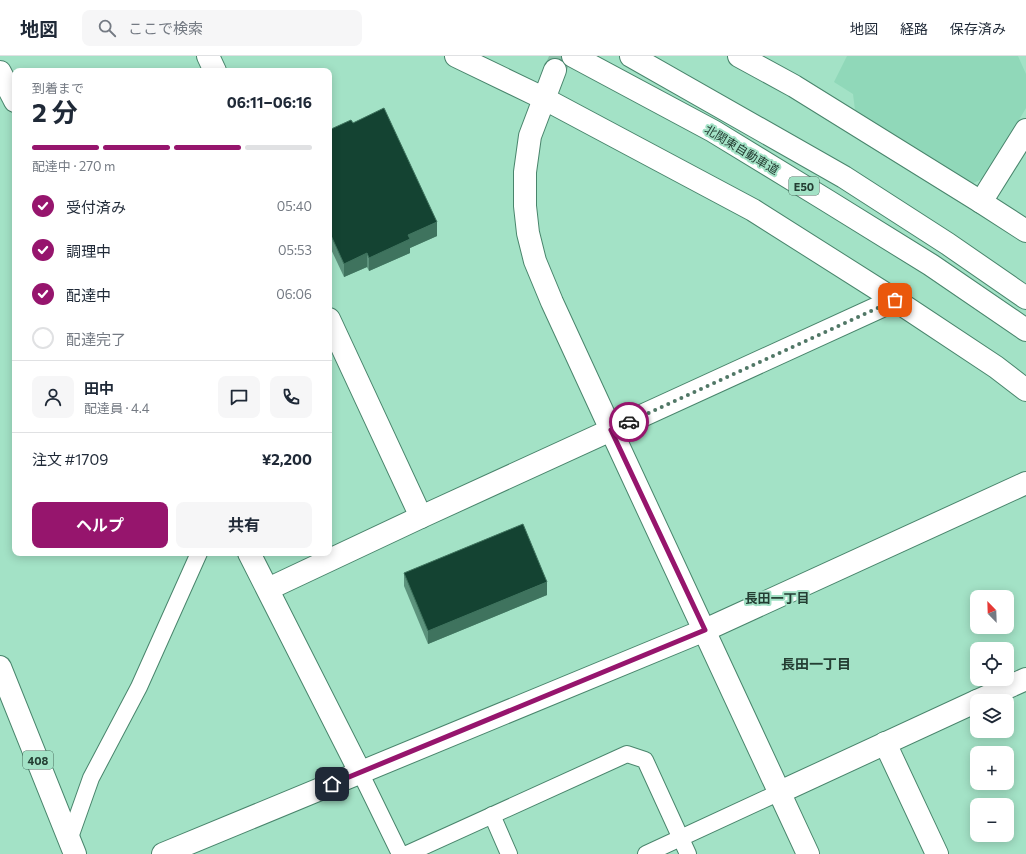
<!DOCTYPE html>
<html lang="ja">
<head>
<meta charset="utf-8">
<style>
	body { margin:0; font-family:Commissioner,"Noto Sans JP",sans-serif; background:#f6f6f7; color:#1f2937; height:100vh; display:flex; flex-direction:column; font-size:15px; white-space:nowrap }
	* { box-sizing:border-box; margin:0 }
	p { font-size:13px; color:#747a83 }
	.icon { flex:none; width:22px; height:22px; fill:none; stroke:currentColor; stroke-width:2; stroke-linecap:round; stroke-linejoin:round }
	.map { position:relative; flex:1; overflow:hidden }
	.side { position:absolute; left:12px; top:12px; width:320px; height:488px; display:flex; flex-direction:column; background:#fff; border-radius:8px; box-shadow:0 2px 10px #0003 }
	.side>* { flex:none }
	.needle { width:26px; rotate:337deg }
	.controls { position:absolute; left:970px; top:534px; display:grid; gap:8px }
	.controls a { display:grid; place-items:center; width:44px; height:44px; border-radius:8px; background:#fff; box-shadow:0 2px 10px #0003; font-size:20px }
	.pin { position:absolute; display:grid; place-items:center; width:34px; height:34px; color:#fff; margin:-17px; border-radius:8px; box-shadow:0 2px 6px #0006 }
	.courier { position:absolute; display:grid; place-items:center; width:40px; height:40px; margin:-20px; border:3px solid #96156d; border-radius:50%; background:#fff; color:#222; box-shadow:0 1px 5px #0007 }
	.overview em { font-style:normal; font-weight:700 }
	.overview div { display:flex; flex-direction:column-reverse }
	.overview { display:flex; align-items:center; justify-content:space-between; height:68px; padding:0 20px }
	h1 { font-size:26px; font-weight:700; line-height:30px }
	.bar { display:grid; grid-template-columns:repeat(4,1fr); gap:6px 4px; align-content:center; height:48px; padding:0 20px }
	.bar i { height:5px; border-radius:3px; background:#e0e1e3 }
	.bar .selected { background:#96156d }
	.bar p { grid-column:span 4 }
	.line { display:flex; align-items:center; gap:10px; padding:0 20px; border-top:1px solid #e0e1e3 }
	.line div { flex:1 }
	.round { display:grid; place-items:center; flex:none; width:42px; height:42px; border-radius:8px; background:#f6f6f7 }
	ol { padding:0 20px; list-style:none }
	li { display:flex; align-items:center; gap:12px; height:44px }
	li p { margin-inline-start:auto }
	li .icon { padding:4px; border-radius:50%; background:#96156d; color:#fff; stroke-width:4 }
	li:last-child { color:#747a83 }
	li i { width:22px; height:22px; border:2px solid #e0e1e3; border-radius:50% }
	.button { display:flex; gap:8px; margin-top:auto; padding:8px 20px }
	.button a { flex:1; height:46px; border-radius:8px; background:#96156d; color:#fff; font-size:16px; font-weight:700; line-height:46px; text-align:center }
	.button a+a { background:#f6f6f7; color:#1f2937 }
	header { display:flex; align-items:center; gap:24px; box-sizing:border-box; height:56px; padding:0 20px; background:#fff; border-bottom:1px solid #e0e1e3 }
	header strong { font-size:19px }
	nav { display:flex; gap:22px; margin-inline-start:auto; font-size:14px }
	.search { width:280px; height:36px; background:#f6f6f7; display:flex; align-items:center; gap:10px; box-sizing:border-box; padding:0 14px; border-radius:8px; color:#747a83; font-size:15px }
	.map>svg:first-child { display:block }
	.built { fill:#90d8b9 }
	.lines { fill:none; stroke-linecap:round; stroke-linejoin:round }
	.secondary-tunnel { stroke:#8ac1a9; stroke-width:22; stroke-dasharray:22 11; stroke-linecap:butt }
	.street-casing { stroke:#49856c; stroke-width:18 }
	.secondary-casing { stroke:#49856c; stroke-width:24 }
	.highway-casing { stroke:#49856c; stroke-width:24 }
	.street { stroke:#fff; stroke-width:16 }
	.secondary { stroke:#fff; stroke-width:22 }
	.highway { stroke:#fff; stroke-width:22 }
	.wall { fill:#5c927c }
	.shaded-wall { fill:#3f735e }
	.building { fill:#144332; stroke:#3f735e }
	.done { stroke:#507766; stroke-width:4; stroke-dasharray:0 7.2 }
	.route { stroke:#96156d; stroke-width:5 }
	.labels { text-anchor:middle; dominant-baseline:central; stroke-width:4; stroke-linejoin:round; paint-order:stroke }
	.shield { fill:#a3e2c6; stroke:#4a6f5f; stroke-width:1 }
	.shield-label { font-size:11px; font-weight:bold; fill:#243e33 }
	.street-label { font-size:12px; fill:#243e33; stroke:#a3e2c6 }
	.neighbourhood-label { font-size:13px; font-weight:bold; fill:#243e33; stroke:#a3e2c6 }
	.quarter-label { font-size:14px; font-weight:bold; fill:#243e33; stroke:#a3e2c6 }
</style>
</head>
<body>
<header>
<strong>地図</strong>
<div class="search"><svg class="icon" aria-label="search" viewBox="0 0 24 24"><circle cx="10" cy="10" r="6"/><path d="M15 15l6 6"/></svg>ここで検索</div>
<nav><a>地図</a><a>経路</a><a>保存済み</a></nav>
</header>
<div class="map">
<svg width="1026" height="798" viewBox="0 0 1026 798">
	<rect width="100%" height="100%" fill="#a3e2c6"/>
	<path class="built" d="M847,0H1018L1026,18V52L985,122L973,127L855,54L853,38L834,26Z"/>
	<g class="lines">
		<path class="secondary-tunnel" d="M555,14L561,0"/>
		<g class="street-casing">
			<g id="street">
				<path d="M360,716L400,798"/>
				<path d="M492,759L509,798"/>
				<path d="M68,787L91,722L139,631L199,497"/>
				<path d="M407,798L627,698L645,704L688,798"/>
				<path d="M646,798L780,736"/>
			</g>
		</g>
		<g class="secondary-casing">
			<g id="secondary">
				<path d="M208,0L215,15"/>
				<path d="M456,0L543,42L753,154L895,244L996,311L1026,334"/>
				<path d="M739,0L794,30L981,146L1026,175"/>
				<path d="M555,14L530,80L525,116V150L528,177L535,205L552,246L611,374L808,798"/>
				<path d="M0,16L15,45"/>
				<path d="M981,146L1026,74"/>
				<path d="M329,263L421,461"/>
				<path d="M249,497L360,716"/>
				<path d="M268,533L421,461L895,244"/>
				<path d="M977,645L1026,623"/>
				<path d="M885,687L937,798"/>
				<path d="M780,736L977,645"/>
				<path d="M163,798L705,574L1026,427"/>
			</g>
		</g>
		<g class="highway-casing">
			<g id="highway">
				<path d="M573,0L713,75L826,144L931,209L1026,274"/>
				<path d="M631,0L844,121L948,188L1026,242"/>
				<path d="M0,611L75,798"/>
			</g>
		</g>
		<use href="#street" class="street"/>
		<use href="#secondary" class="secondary"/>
		<use href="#highway" class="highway"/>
	</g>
	<g class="wall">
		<path d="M353,67L437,180L410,192V197L369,215L367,211L344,221L329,189V74Z"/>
		<path d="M404,517L547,539L428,588L404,530Z"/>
	</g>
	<g class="shaded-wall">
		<path d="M437,166V180L410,192V197L369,215V202L408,179Z"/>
		<path d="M367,197V211L344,221V208Z"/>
		<path d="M547,526V539L428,588V575Z"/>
	</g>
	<g class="building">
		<path d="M384,52L437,166L408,179L410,183L369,202L367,197L344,208L329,175V74L351,64L353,67Z"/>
		<path d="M523,468L547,526L428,575L404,517Z"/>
	</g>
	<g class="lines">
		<path class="done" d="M629,366L895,244"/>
		<path class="route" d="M332,728L705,574L611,374L629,366"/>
	</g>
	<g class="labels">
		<g class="shield">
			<rect x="789" y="121" width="30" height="18" rx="3"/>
			<rect x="23" y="695" width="30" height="18" rx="3"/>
		</g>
		<g class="shield-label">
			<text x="804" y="130">E50</text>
			<text x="38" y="704">408</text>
		</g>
		<g class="street-label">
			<text transform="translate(742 93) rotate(31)">北関東自動車道</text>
		</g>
		<g class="neighbourhood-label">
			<text x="777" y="542">長田一丁目</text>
		</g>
		<g class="quarter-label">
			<text x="816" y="607">長田一丁目</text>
		</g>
	</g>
</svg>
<div class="controls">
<a><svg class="needle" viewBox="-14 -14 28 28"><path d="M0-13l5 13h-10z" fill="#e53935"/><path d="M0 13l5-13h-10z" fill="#747a83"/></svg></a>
<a><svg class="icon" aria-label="locate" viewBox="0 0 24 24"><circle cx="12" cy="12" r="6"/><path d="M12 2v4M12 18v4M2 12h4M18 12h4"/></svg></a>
<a><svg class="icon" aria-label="layers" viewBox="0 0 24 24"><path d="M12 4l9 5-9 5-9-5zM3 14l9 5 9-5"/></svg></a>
<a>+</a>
<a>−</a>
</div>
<div class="pin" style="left:895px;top:244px;background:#ea580c"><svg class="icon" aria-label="bag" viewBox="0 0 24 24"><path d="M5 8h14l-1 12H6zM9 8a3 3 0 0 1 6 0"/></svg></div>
<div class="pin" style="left:332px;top:728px;background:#1f2937"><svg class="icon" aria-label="home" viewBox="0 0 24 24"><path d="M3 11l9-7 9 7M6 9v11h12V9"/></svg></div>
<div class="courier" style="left:629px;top:366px"><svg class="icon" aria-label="car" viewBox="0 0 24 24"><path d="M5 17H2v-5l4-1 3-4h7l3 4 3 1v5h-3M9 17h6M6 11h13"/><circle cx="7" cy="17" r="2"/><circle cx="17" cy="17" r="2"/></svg></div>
<section class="side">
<div class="overview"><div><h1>2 分</h1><p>到着まで</p></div><em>06:11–06:16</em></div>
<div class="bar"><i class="selected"></i><i class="selected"></i><i class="selected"></i><i></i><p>配達中 · 270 m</p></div>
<ol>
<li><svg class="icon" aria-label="check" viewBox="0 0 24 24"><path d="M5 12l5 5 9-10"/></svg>受付済み<p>05:40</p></li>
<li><svg class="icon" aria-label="check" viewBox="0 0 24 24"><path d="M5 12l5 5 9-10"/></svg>調理中<p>05:53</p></li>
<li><svg class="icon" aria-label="check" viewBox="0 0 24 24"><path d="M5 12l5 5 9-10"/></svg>配達中<p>06:06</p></li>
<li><i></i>配達完了</li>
</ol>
<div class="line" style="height:72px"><a class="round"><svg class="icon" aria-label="person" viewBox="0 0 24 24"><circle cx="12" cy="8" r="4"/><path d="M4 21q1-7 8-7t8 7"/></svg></a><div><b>田中</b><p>配達員 · 4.4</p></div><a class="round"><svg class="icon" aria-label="chat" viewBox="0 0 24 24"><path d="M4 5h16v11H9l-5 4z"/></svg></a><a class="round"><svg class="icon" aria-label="phone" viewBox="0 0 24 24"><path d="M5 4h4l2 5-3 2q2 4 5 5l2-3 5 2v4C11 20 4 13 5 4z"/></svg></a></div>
<div class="line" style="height:52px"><div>注文 #1709</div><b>¥2,200</b></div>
<div class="button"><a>ヘルプ</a><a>共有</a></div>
</section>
</div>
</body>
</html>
